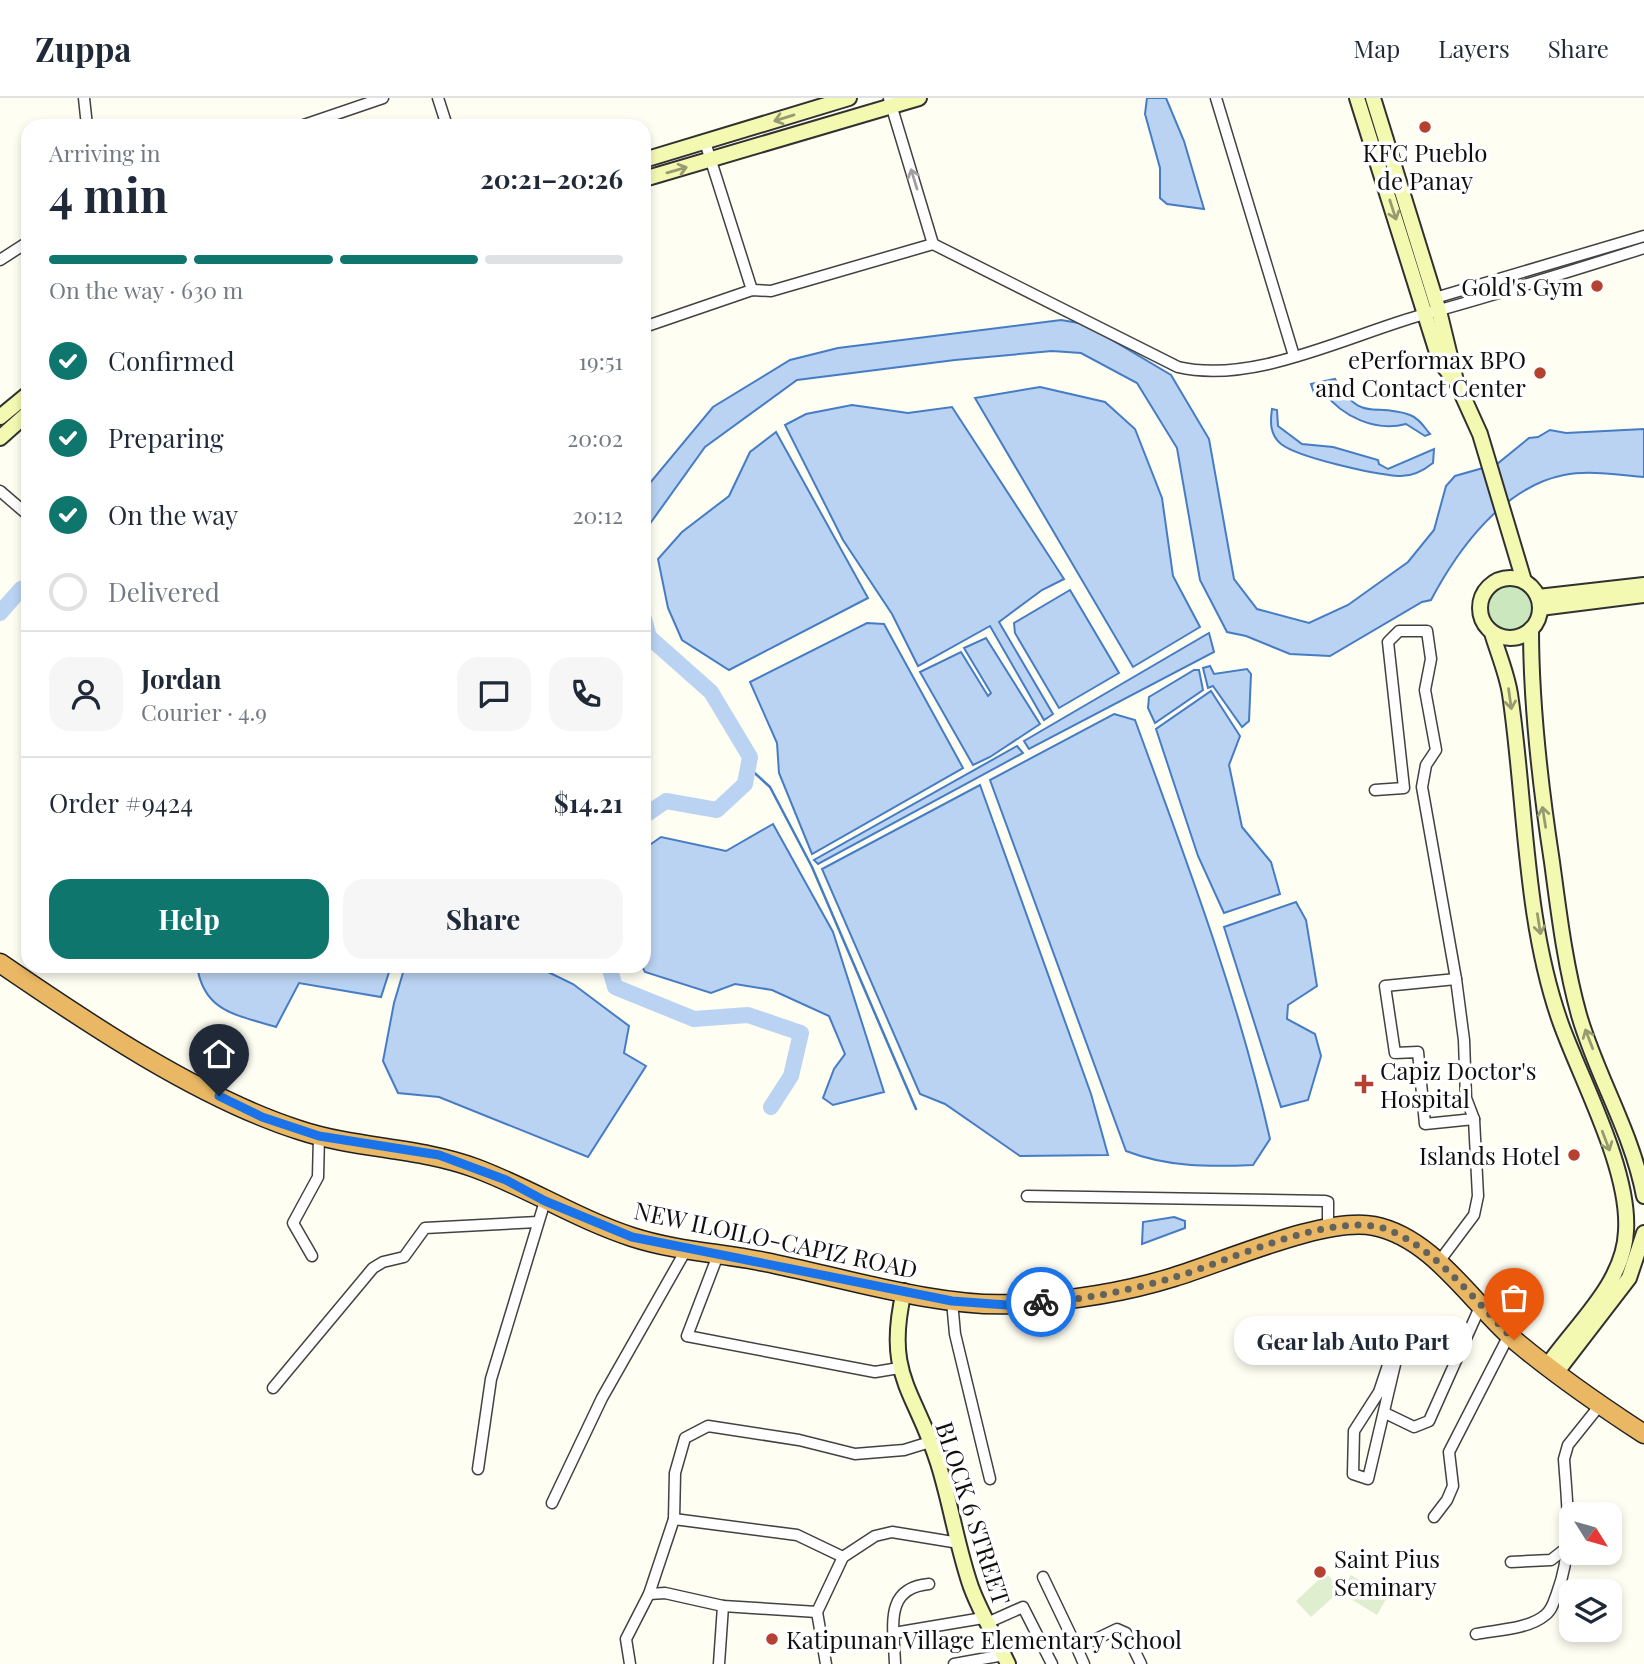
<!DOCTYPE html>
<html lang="en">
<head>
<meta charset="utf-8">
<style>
	body { margin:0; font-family:"Playfair Display",serif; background:#f6f6f7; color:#1f2937; height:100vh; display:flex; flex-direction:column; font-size:26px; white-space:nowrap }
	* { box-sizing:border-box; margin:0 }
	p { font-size:23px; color:#747a83 }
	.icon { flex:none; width:38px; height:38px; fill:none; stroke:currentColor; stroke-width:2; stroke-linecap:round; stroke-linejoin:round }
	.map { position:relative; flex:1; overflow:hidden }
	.details { position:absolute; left:21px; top:21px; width:630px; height:854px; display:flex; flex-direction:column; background:#fff; border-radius:21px; box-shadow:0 4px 10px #0003 }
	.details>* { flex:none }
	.needle { width:46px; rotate:127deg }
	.controls { position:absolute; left:1559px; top:1404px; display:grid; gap:14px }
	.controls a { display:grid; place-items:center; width:63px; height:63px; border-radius:14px; background:#fff; box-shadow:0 4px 10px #0003; font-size:35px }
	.pin { position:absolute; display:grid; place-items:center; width:60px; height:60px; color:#fff; margin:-72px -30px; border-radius:50% 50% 50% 0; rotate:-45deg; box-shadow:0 0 7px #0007 }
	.pin .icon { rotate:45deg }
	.courier { position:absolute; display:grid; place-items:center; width:70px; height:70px; margin:-35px; border:5px solid #1a73e8; border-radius:50%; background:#fff; color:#222; box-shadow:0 2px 9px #0007 }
	.bubble { position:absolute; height:49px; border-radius:21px; background:#fff; box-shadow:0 4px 10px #0003; font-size:23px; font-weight:700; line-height:49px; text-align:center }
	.headline em { font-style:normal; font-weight:700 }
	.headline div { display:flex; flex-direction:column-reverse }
	.headline { display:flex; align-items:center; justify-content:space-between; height:119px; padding:0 28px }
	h1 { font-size:46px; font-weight:700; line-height:52px }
	.bar { display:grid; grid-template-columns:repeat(4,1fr); gap:10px 7px; align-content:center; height:84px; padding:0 28px }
	.bar i { height:9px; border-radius:5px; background:#e0e1e3 }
	.bar .on { background:#0f766e }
	.bar p { grid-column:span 4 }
	.line { display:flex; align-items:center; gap:18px; padding:0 28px; border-top:2px solid #e0e1e3 }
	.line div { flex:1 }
	.round { display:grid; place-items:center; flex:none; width:74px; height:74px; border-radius:21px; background:#f6f6f7 }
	ol { padding:0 28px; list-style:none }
	li { display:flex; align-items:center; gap:21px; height:77px }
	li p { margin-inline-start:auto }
	li .icon { padding:7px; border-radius:50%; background:#0f766e; color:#fff; stroke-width:4 }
	li:last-child { color:#747a83 }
	li i { width:38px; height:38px; border:4px solid #e0e1e3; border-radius:50% }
	.action { display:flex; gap:14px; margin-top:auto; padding:14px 28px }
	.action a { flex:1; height:80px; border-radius:21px; background:#0f766e; color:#fff; font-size:28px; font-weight:700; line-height:80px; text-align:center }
	.action a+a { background:#f6f6f7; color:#1f2937 }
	header { display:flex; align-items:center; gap:42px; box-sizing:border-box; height:98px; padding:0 35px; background:#fff; border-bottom:2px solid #e0e1e3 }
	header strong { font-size:33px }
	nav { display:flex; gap:38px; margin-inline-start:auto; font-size:24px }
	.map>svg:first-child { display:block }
	.green { fill:#cbe7bd }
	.pitch { fill:#deeece }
	.water { fill:#bad3f2; stroke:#467cc4; stroke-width:2 }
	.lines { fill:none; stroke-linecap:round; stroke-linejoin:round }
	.stream { stroke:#467cc4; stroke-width:2.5 }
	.river { stroke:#bad3f2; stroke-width:16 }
	.street-casing { stroke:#424242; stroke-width:13 }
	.secondary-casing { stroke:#313131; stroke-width:18 }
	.highway-casing { stroke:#202020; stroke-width:21 }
	.street { stroke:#fff; stroke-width:10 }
	.secondary { stroke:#f4f9b2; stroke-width:14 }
	.highway { stroke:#eab864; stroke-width:18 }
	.oneway { stroke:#989b71 }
	.oneway2 { stroke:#9f9f9f }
	.done { stroke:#63635e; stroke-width:7; stroke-dasharray:0 12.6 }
	.route { stroke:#1a73e8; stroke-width:9 }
	.poi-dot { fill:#b54130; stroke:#fff; stroke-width:2.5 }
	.labels { text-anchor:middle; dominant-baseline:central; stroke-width:7; stroke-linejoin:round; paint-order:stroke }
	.poi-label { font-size:24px; fill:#0f0f0f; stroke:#fff; text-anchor:end }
	.street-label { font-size:24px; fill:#0f0f0f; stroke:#fff }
</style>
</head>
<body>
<header>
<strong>Zuppa</strong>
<nav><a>Map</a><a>Layers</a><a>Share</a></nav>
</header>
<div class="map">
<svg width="1644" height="1566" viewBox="0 0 1644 1566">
	<rect width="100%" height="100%" fill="#fefef2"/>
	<circle class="green" cx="1510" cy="510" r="22"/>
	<g class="pitch">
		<path d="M1326,1475L1341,1492L1311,1519L1296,1503Z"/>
		<path d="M1351,1477L1387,1499L1377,1517L1341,1495Z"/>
	</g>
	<g class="water">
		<path d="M1147,0H1166L1184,43L1204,111L1167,106L1160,100V70L1145,16Z"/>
		<path d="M1061,222L1085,226L1171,277L1209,341L1234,481L1257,511L1309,525L1348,507L1408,464L1434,432L1446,388L1455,378L1497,366L1529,340L1538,339L1550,332L1566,335L1644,331V379C1619,377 1589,372 1564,377C1503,389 1458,451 1431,502L1422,504L1330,558L1290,556L1246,538L1227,534L1200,482L1177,350L1137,285L1081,255L1052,253L955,262L797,282L705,349L644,434V392L713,309L790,262L838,250Z"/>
		<path d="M1335,281C1361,326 1373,304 1410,317C1419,320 1424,329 1430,336L1425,338L1406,326C1376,334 1342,319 1324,294L1314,295L1311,286Z"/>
		<path d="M1040,289L1105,304L1135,331L1162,400L1173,478L1200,529L1133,569L975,300Z"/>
		<path d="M852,307L908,315L952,309L1064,481L1042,492L999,524L1053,616L1044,622L990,528L918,568L892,516L843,442L785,327L806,316Z"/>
		<path d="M1272,311L1277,312L1278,328L1302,346L1333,349L1378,362L1379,366L1388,371L1434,351L1433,365C1423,373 1412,379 1398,378C1374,376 1299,360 1281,346C1270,337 1270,324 1272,311Z"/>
		<path d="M776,334L868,500L729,572L682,542L668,510L658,461L682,434L729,398L750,354Z"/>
		<path d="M1070,492L1119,575L1059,610L1015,535L1014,525Z"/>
		<path d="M867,525L884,526L963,670L812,756L779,675L777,645L750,584Z"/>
		<path d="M1209,535L1214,554L1029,651L1024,643Z"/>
		<path d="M986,540L1040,626L990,659L973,667L920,574L961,554L988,598L991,595L964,550Z"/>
		<path d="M1210,568L1214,576L1247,571L1251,576L1249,623L1242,629L1213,588L1208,590L1203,570Z"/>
		<path d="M1194,572H1199L1203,592L1155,625L1148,610L1149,599Z"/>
		<path d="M1211,593L1240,638L1229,667L1242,729L1271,764L1280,796L1224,815L1198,758L1156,631Z"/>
		<path d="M1114,616L1135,622C1185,759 1238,898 1270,1041L1253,1067C1209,1069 1167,1069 1126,1053L990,682Z"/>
		<path d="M1017,648L1023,655L818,766L814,762Z"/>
		<path d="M980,687L1091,996L1108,1057L1020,1058L945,1006L920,996L822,771Z"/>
		<path d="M773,726L833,834L884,994L833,1007L823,1000L834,971L845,956L829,918L772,892L735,886L711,895L645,874L642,868L644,751L661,739L726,753Z"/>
		<path d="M1296,804L1306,822L1317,888L1288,907L1287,921L1315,936L1321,958L1308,1002L1281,1009L1224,829Z"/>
		<path d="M197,868H391L381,899L299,885L276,929C238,917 204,915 197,868Z"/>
		<path d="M405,868H547L548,874L573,886L629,928L624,955L646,968L588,1059L439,999L398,995L383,963L394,905Z"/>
		<path d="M1174,1119L1185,1123V1130L1142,1146L1143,1124Z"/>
	</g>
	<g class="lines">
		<path class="stream" d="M748,669L770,689L812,769L916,1011"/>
		<g class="river">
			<path d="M0,515L21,491L28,489"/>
			<path d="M644,521L649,539L711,594L750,659L745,686L717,712L666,703L644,718"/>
			<path d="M609,868L615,889L694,921L748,917L801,935L791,978L771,1009"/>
		</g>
		<g class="street-casing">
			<g id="street">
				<path d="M84,0L87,28"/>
				<path d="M438,0L447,28"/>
				<path d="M889,0L933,146L1178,269C1255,287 1351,236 1425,216C1499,196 1571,173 1644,150"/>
				<path d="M1216,0L1294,258"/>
				<path d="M301,28L383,0"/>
				<path d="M705,44L752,192"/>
				<path d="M0,162L28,144"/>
				<path d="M1435,200L1644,138"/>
				<path d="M644,229L752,192L771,193L933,146"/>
				<path d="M0,393L28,417"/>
				<path d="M1375,692L1404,690L1388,544L1399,533H1427L1431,561L1425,592L1436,652L1426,667L1422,689L1456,881L1464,942L1466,1000L1474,1021L1478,1098L1474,1117L1438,1165"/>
				<path d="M1456,881L1385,888L1395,955L1418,954L1425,1026L1474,1021"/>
				<path d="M1027,1098L1325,1103L1328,1104V1129"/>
				<path d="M718,1157L687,1238L875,1274L899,1270"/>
				<path d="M312,1158L293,1125L318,1079L319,1038"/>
				<path d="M952,1203L955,1236L990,1381"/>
				<path d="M1390,1261L1396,1262L1368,1381L1353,1376L1354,1333L1379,1294Z"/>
				<path d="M273,1290L373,1170L383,1164L404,1159L425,1130L538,1124"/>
				<path d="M1385,1315L1414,1329L1429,1323L1480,1209"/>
				<path d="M478,1371L491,1281L545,1103"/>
				<path d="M552,1405L602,1300L686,1152"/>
				<path d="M1434,1419L1447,1402L1453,1388L1449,1354L1509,1237"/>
				<path d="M674,1421L797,1437L843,1459"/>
				<path d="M1511,1464L1551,1462L1570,1447"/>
				<path d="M1043,1479L1077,1550"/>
				<path d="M649,1496L665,1495L723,1508L817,1514"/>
				<path d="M987,1525L1023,1509L1052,1566"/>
				<path d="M894,1535L983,1520"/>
				<path d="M1476,1536C1496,1532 1528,1531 1544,1518C1552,1513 1554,1503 1557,1495C1574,1450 1567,1407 1564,1361L1568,1347L1600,1307"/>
				<path d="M630,1566L626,1541L649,1496L674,1421L675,1375L685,1340L708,1328L799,1342L855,1356L904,1352L930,1344"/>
				<path d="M719,1566L723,1508"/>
				<path d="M826,1566L817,1514L843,1459L875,1438L892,1434L959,1445"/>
				<path d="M895,1566C894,1530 883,1490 929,1486"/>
				<path d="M954,1566L1004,1557"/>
				<path d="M1084,1566L1077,1550L1117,1531L1126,1535L1141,1566"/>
			</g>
		</g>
		<g class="secondary-casing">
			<g id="secondary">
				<path d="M1357,0L1440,264L1455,282"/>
				<path d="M1373,0L1439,213L1456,283L1480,336L1524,483"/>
				<path d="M644,62L849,0"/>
				<path d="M644,81L919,0"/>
				<path d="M0,319L28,296"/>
				<path d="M0,340L28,315"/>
				<circle cx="1510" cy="510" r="30"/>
				<path d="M1538,499L1644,487"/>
				<path d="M1540,510L1644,497"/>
				<path d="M1531,531C1531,610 1540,686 1552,764C1559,816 1565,867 1579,917C1597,979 1632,1034 1644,1098"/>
				<path d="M1492,535C1498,555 1507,576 1510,596C1526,704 1524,823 1561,926C1582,984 1630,1072 1626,1133C1624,1186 1575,1227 1547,1268"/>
				<path d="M904,1193C884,1278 915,1292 938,1365C951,1406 957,1449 971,1489C981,1516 996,1540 1008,1566"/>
				<path d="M1556,1275L1629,1180L1644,1135"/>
			</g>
		</g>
		<g class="highway-casing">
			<path id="highway" d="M0,865C86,924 199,1000 299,1032C356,1051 418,1049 475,1070C529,1090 577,1121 632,1139C675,1153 721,1155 765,1164C841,1179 938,1210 1014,1206C1068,1203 1123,1195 1174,1179C1224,1164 1326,1118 1374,1128C1435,1140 1474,1209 1519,1246C1559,1279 1601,1308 1644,1336"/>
		</g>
		<use href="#street" class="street"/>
		<use href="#secondary" class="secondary"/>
		<use href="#highway" class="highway"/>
	</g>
	<defs><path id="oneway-shaft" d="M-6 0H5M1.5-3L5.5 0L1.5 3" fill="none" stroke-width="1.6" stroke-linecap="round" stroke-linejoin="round" transform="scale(1.75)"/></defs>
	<g class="oneway">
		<use href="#oneway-shaft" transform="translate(784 20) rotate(163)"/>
		<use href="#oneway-shaft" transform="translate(677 72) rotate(-16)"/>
		<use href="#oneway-shaft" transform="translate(1393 112) rotate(72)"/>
		<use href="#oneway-shaft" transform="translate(1510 601) rotate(82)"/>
		<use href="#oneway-shaft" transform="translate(1544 719) rotate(-99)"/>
		<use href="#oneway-shaft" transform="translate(1539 826) rotate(81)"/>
		<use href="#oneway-shaft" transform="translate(1589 941) rotate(-111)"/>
		<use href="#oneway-shaft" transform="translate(1606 1043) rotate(69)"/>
	</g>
	<use class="oneway2" href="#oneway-shaft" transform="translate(914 81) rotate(-107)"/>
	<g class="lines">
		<path class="done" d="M1041,1204C1084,1202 1130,1192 1172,1180C1228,1164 1338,1109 1391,1133C1437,1152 1479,1207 1514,1242"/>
		<path class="route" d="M219,998L262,1019L319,1038L439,1057L506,1082L545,1103L632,1139L952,1203L1007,1207L1041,1204"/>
	</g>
	<g class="poi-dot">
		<circle cx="1425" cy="29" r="7"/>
		<circle cx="1597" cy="188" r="7"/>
		<circle cx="1540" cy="275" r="7"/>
		<path d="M1360.5 975.5h7v7h7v7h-7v7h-7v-7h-7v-7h7z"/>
		<circle cx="1574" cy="1057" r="7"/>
		<circle cx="1320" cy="1474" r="7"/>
		<circle cx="772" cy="1541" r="7"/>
	</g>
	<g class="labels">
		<g class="poi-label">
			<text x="1425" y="54" text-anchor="middle">KFC Pueblo<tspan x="1425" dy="28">de Panay</tspan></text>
			<text x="1583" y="188">Gold's Gym</text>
			<text x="1526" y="261">ePerformax BPO<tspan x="1526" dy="28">and Contact Center</tspan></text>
			<text x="1380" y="972" text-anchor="start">Capiz Doctor's<tspan x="1380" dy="28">Hospital</tspan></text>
			<text x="1560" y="1057">Islands Hotel</text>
			<text x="1334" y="1460" text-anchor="start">Saint Pius<tspan x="1334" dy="28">Seminary</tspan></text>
			<text x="786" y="1541" text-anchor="start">Katipunan Village Elementary School</text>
		</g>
		<g class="street-label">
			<text transform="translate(776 1141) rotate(12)">NEW ILOILO-CAPIZ ROAD</text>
			<text transform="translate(974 1415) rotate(72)">BLOCK 6 STREET</text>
		</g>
	</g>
</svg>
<div class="controls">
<a><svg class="needle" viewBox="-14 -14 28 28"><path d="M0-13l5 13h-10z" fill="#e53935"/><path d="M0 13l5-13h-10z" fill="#747a83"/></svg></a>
<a><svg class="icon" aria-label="layers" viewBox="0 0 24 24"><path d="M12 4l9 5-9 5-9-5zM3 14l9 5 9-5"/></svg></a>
</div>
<div class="pin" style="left:1514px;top:1242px;background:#ea580c"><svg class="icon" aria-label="bag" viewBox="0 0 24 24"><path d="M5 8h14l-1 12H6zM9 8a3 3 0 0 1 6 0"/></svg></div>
<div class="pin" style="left:219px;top:998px;background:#1f2937"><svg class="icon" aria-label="home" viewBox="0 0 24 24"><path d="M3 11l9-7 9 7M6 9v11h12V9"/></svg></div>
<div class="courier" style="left:1041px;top:1204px"><svg class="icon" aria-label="bike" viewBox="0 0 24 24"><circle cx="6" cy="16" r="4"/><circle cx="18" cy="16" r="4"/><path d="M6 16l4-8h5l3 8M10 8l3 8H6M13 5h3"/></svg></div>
<div class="bubble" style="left:1234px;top:1218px;width:238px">Gear lab Auto Part</div>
<section class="details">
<div class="headline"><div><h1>4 min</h1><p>Arriving in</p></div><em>20:21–20:26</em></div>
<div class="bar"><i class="on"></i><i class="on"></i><i class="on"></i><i></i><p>On the way · 630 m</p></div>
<ol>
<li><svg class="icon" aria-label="check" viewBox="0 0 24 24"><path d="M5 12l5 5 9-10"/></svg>Confirmed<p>19:51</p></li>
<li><svg class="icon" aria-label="check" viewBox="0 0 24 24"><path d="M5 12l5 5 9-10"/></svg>Preparing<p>20:02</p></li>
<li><svg class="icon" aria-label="check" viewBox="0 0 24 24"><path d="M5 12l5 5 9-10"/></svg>On the way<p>20:12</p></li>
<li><i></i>Delivered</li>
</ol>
<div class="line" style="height:126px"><a class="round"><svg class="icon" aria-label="person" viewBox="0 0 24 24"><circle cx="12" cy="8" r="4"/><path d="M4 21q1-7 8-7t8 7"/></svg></a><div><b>Jordan</b><p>Courier · 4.9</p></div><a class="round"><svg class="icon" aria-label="chat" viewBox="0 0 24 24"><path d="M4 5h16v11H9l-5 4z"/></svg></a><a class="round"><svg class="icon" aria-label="phone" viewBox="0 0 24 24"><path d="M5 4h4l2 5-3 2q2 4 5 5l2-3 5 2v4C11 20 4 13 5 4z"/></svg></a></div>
<div class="line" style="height:91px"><div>Order #9424</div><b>$14.21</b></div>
<div class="action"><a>Help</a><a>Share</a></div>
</section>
</div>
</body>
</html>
